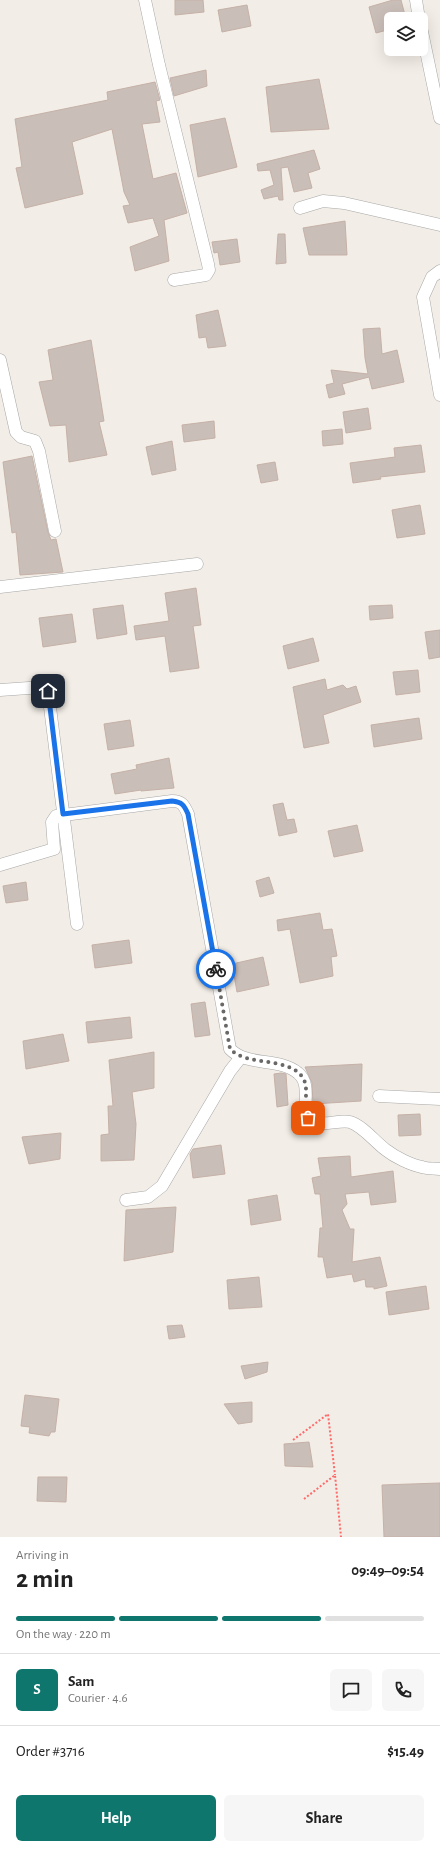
<!DOCTYPE html>
<html lang="en">
<head>
<meta charset="utf-8">
<style>
	body { margin:0; font-family:"Alegreya Sans",sans-serif; background:#f6f6f6; color:#222; height:100vh; display:flex; flex-direction:column; font-size:15px; white-space:nowrap }
	* { box-sizing:border-box; margin:0 }
	p { font-size:13px; color:#767676 }
	.icon { flex:none; width:22px; height:22px; fill:none; stroke:currentColor; stroke-width:2; stroke-linecap:round; stroke-linejoin:round }
	.map { position:relative; height:1537px; overflow:hidden }
	.details { display:flex; flex-direction:column; background:#fff; flex:1 }
	.details>* { flex:none }
	.tools { position:absolute; left:384px; top:12px; display:grid; gap:8px }
	.tools a { display:grid; place-items:center; width:44px; height:44px; border-radius:6px; background:#fff; box-shadow:0 4px 16px #0002; font-size:20px }
	.pin { position:absolute; display:grid; place-items:center; width:34px; height:34px; color:#fff; margin:-17px; border-radius:8px; box-shadow:0 2px 6px #0006 }
	.courier { position:absolute; display:grid; place-items:center; width:40px; height:40px; margin:-20px; border:3px solid #1a73e8; border-radius:50%; background:#fff; color:#222; box-shadow:0 1px 5px #0007 }
	.headline em { font-style:normal; font-weight:700 }
	.headline div { display:flex; flex-direction:column-reverse }
	.headline { display:flex; align-items:center; justify-content:space-between; height:68px; padding:0 16px }
	h1 { font-size:26px; font-weight:700; line-height:30px }
	.bar { display:grid; grid-template-columns:repeat(4,1fr); gap:6px 4px; align-content:center; height:48px; padding:0 16px }
	.bar i { height:5px; border-radius:3px; background:#e0e0e0 }
	.bar .active { background:#0f766e }
	.bar p { grid-column:span 4 }
	.line { display:flex; align-items:center; gap:10px; padding:0 16px; border-top:1px solid #e0e0e0 }
	.line div { flex:1 }
	.round { display:grid; place-items:center; flex:none; width:42px; height:42px; border-radius:6px; background:#f6f6f6 }
	.cta { display:flex; gap:8px; margin-top:auto; padding:8px 16px }
	.cta a { flex:1; height:46px; border-radius:6px; background:#0f766e; color:#fff; font-size:16px; font-weight:700; line-height:46px; text-align:center }
	.cta a+a { background:#f6f6f6; color:#222 }
	.map>svg:first-child { display:block }
	.building { fill:#cabeb9; stroke:#c5b1a7 }
	.lines { fill:none; stroke-linecap:round; stroke-linejoin:round }
	.minor-casing { stroke:#a8a8a8; stroke-width:13 }
	.path { stroke:#ff6a6a; stroke-width:2; stroke-dasharray:2 2; stroke-linecap:butt }
	.minor { stroke:#fff; stroke-width:12 }
	.done { stroke:#6a6866; stroke-width:4; stroke-dasharray:0 7.2 }
	.route { stroke:#1a73e8; stroke-width:5 }
</style>
</head>
<body>
<div class="map">
<svg width="440" height="1537" viewBox="0 0 440 1537">
	<rect width="100%" height="100%" fill="#f2ede6"/>
	<g class="building">
		<path d="M175,0H203L204,12L175,15Z"/>
		<path d="M393,0H401L406,19H391V29L376,33L369,7Z"/>
		<path d="M247,5L251,26L222,32L218,10Z"/>
		<path d="M206,70L207,86L174,96L170,78Z"/>
		<path d="M319,79L329,129L271,132L266,87Z"/>
		<path d="M155,82L160,100L156,101L160,122L142,124L153,179L176,173L187,213L164,220L169,261L135,271L130,247L159,236L153,218L128,223L123,206L130,205L124,192L112,129L72,142L83,194L25,208L16,168L22,167L15,119L108,100L107,92Z"/>
		<path d="M225,118L237,167L198,177L190,125Z"/>
		<path d="M314,150L320,169L308,173L312,188L294,192L288,167L281,168L283,200H279L278,196L264,199L261,190L274,185L270,170L258,171L257,164Z"/>
		<path d="M345,221L347,255H309L303,228Z"/>
		<path d="M278,234H285L286,263L276,264Z"/>
		<path d="M237,239L240,262L220,265L218,252L214,253L212,242Z"/>
		<path d="M218,310L226,346L208,348L206,337L199,338L196,315Z"/>
		<path d="M380,328L382,354L397,350L404,382L372,389L369,377L342,384L345,394L329,398L326,385L334,383L331,370L368,374L365,358L363,329Z"/>
		<path d="M91,340L104,421L99,422L107,455L69,462L66,425L50,426L39,382L53,380L48,350Z"/>
		<path d="M368,408L371,429L346,433L343,412Z"/>
		<path d="M214,421L215,438L184,442L182,425Z"/>
		<path d="M342,429L343,444L323,446L322,431Z"/>
		<path d="M172,441L176,470L152,475L146,447Z"/>
		<path d="M421,445L425,472L380,477L381,479L353,483L350,463L395,457L394,448Z"/>
		<path d="M32,456L48,532L51,540L56,539L63,572L20,575L16,532L12,533L3,462Z"/>
		<path d="M275,462L278,480L261,483L257,465Z"/>
		<path d="M420,505L425,534L397,538L392,510Z"/>
		<path d="M196,588L201,625L193,626L199,668L170,672L165,636L136,640L134,626L169,621L165,593Z"/>
		<path d="M123,605L127,634L97,639L93,609Z"/>
		<path d="M392,605L393,618L370,620L369,606Z"/>
		<path d="M72,614L76,642L43,647L39,618Z"/>
		<path d="M440,630V657L429,659L425,632Z"/>
		<path d="M313,638L319,661L288,669L283,646Z"/>
		<path d="M418,670L420,692L396,695L393,672Z"/>
		<path d="M325,679L327,690L343,685L347,689L356,686L361,702L323,715L329,743L304,748L293,687Z"/>
		<path d="M419,718L422,739L374,747L371,725Z"/>
		<path d="M130,720L134,746L108,750L104,724Z"/>
		<path d="M169,758L174,788L141,791V790L115,794L111,774L137,769L136,765Z"/>
		<path d="M283,803L287,820L294,819L297,832L279,836L273,805Z"/>
		<path d="M357,825L363,851L334,857L328,831Z"/>
		<path d="M269,877L274,893L260,897L256,881Z"/>
		<path d="M26,882L28,900L6,903L3,886Z"/>
		<path d="M320,913L323,930L332,929L337,956L331,957L333,976L300,983L290,929L278,931L277,920Z"/>
		<path d="M129,940L132,963L95,968L92,945Z"/>
		<path d="M263,957L269,985L237,992L232,964Z"/>
		<path d="M205,1002L210,1035L195,1037L191,1004Z"/>
		<path d="M130,1017L132,1038L88,1043L86,1022Z"/>
		<path d="M63,1034L69,1061L26,1069L23,1041Z"/>
		<path d="M154,1052V1088L132,1092L136,1124L134,1160L101,1161V1135L109,1134L108,1106H113L109,1060Z"/>
		<path d="M362,1064L361,1101L313,1104L312,1083L305,1067Z"/>
		<path d="M281,1073L286,1074L288,1105L277,1107L274,1074Z"/>
		<path d="M420,1114L421,1135L399,1136L398,1115Z"/>
		<path d="M61,1133L60,1159L29,1164L22,1137Z"/>
		<path d="M221,1145L225,1174L193,1178L190,1154L193,1149Z"/>
		<path d="M350,1156L351,1177L393,1171L396,1202L371,1205L369,1192L345,1194L347,1204L342,1210L350,1229H354L352,1262L380,1257L387,1286L374,1289V1287H366L365,1279L354,1282L352,1274L327,1278L323,1257H318L320,1228H323L320,1194H315L312,1178L321,1176L318,1158Z"/>
		<path d="M277,1195L281,1220L251,1225L248,1200Z"/>
		<path d="M176,1207L173,1252L124,1261L126,1210Z"/>
		<path d="M259,1277L262,1307L229,1309L227,1280Z"/>
		<path d="M426,1286L429,1309L389,1315L386,1292Z"/>
		<path d="M182,1325L185,1337L169,1339L167,1326Z"/>
		<path d="M268,1362L267,1372L245,1379L241,1366Z"/>
		<path d="M25,1395L59,1399L55,1432H51L49,1436L29,1433L30,1427L21,1426Z"/>
		<path d="M252,1402V1422L238,1424L224,1404Z"/>
		<path d="M309,1442L313,1467L285,1466L284,1444Z"/>
		<path d="M38,1477H67L66,1502L37,1501Z"/>
		<path d="M440,1483V1537H384L382,1485Z"/>
	</g>
	<g class="lines">
		<g class="minor-casing">
			<g id="minor">
				<path d="M145,0L159,65L208,264L209,270L206,275L174,280"/>
				<path d="M416,0L419,19"/>
				<path d="M421,27L440,118"/>
				<path d="M300,208L323,201L344,203L440,225"/>
				<path d="M440,271L432,277L423,297L440,395"/>
				<path d="M0,360L16,432L21,437L35,441L39,451L55,531"/>
				<path d="M0,587L197,564"/>
				<path d="M0,690L43,687L48,691L77,924"/>
				<path d="M0,865L54,849L52,822L56,816L172,801C182,801 184,805 188,814L230,1049C247,1067 279,1057 298,1073C313,1085 300,1110 309,1118C320,1129 337,1119 350,1122C363,1126 375,1142 386,1150C395,1157 411,1165 422,1167C427,1169 434,1168 440,1169"/>
				<path d="M379,1096L440,1099"/>
				<path d="M126,1200L148,1197L162,1186L230,1071L241,1057"/>
			</g>
		</g>
		<g class="path">
			<path d="M293,1440L328,1414L335,1475"/>
			<path d="M304,1499L335,1475L341,1537"/>
		</g>
		<use href="#minor" class="minor"/>
	</g>
	<g class="lines">
		<path class="done" d="M216,969L230,1049C247,1067 289,1056 303,1078C310,1090 302,1106 308,1118"/>
		<path class="route" d="M48,691L63,814L172,801C182,802 184,805 188,814L216,969"/>
	</g>
</svg>
<div class="tools">
<a><svg class="icon" aria-label="layers" viewBox="0 0 24 24"><path d="M12 4l9 5-9 5-9-5zM3 14l9 5 9-5"/></svg></a>
</div>
<div class="pin" style="left:308px;top:1118px;background:#ea580c"><svg class="icon" aria-label="bag" viewBox="0 0 24 24"><path d="M5 8h14l-1 12H6zM9 8a3 3 0 0 1 6 0"/></svg></div>
<div class="pin" style="left:48px;top:691px;background:#1f2937"><svg class="icon" aria-label="home" viewBox="0 0 24 24"><path d="M3 11l9-7 9 7M6 9v11h12V9"/></svg></div>
<div class="courier" style="left:216px;top:969px"><svg class="icon" aria-label="bike" viewBox="0 0 24 24"><circle cx="6" cy="16" r="4"/><circle cx="18" cy="16" r="4"/><path d="M6 16l4-8h5l3 8M10 8l3 8H6M13 5h3"/></svg></div>
</div>
<section class="details">
<div class="headline"><div><h1>2 min</h1><p>Arriving in</p></div><em>09:49–09:54</em></div>
<div class="bar"><i class="active"></i><i class="active"></i><i class="active"></i><i></i><p>On the way · 220 m</p></div>
<div class="line" style="height:72px"><b class="round" style="background:#0f766e;color:#fff">S</b><div><b>Sam</b><p>Courier · 4.6</p></div><a class="round"><svg class="icon" aria-label="chat" viewBox="0 0 24 24"><path d="M4 5h16v11H9l-5 4z"/></svg></a><a class="round"><svg class="icon" aria-label="phone" viewBox="0 0 24 24"><path d="M5 4h4l2 5-3 2q2 4 5 5l2-3 5 2v4C11 20 4 13 5 4z"/></svg></a></div>
<div class="line" style="height:52px"><div>Order #3716</div><b>$15.49</b></div>
<div class="cta"><a>Help</a><a>Share</a></div>
</section>
</body>
</html>
